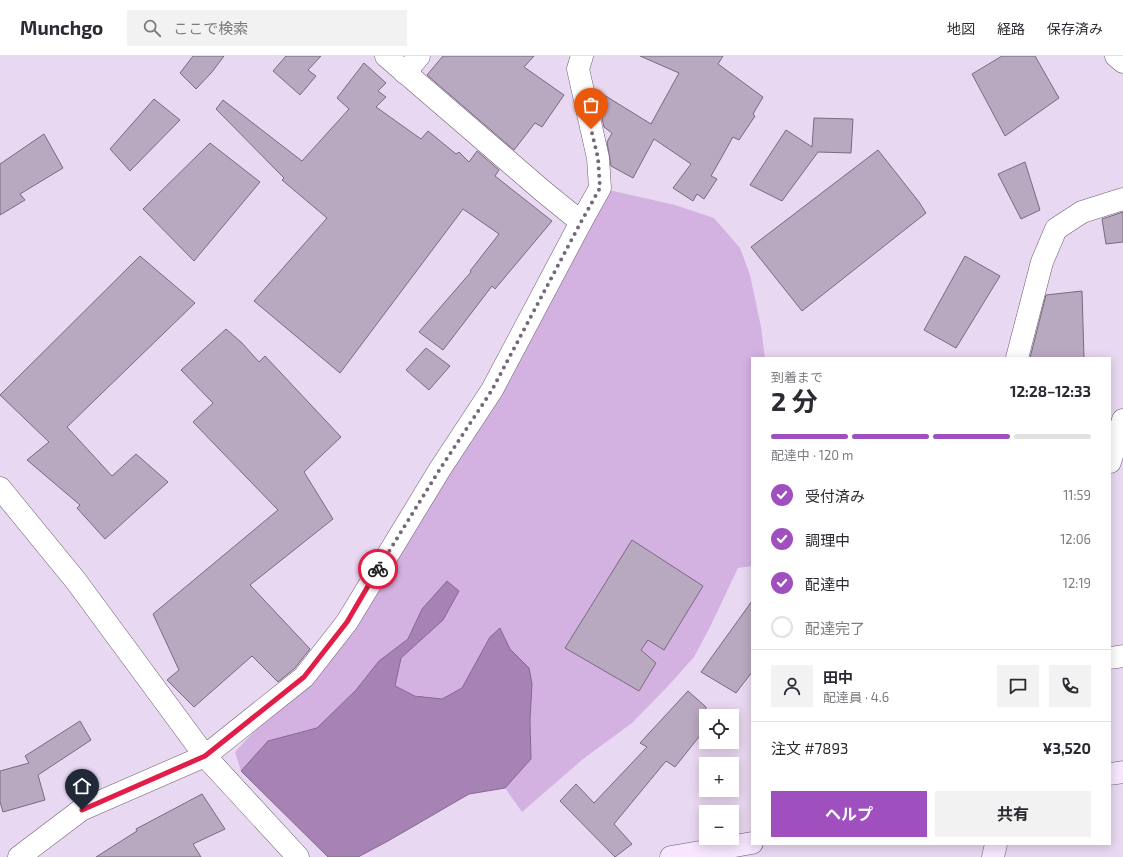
<!DOCTYPE html>
<html lang="ja">
<head>
<meta charset="utf-8">
<style>
	body { margin:0; font-family:"Exo 2","Noto Sans JP",sans-serif; background:#f2f2f3; color:#2b2b33; height:100vh; display:flex; flex-direction:column; font-size:15px; white-space:nowrap }
	* { box-sizing:border-box; margin:0 }
	p { font-size:13px; color:#7c7c81 }
	.icon { flex:none; width:22px; height:22px; fill:none; stroke:currentColor; stroke-width:2; stroke-linecap:round; stroke-linejoin:round }
	.map { position:relative; flex:1; overflow:hidden }
	.side { position:absolute; left:751px; top:301px; width:360px; height:488px; display:flex; flex-direction:column; background:#fff; border-radius:0px; box-shadow:0 2px 10px #0003 }
	.side>* { flex:none }
	.controls { position:absolute; left:699px; top:653px; display:grid; gap:8px }
	.controls a { display:grid; place-items:center; width:40px; height:40px; border-radius:0px; background:#fff; box-shadow:0 2px 10px #0003; font-size:20px }
	.pin { position:absolute; display:grid; place-items:center; width:34px; height:34px; color:#fff; margin:-41px -17px; border-radius:50% 50% 50% 0; rotate:-45deg; box-shadow:0 0 4px #0007 }
	.pin .icon { rotate:45deg }
	.courier { position:absolute; display:grid; place-items:center; width:40px; height:40px; margin:-20px; border:3px solid #e11d48; border-radius:50%; background:#fff; color:#222; box-shadow:0 1px 5px #0007 }
	.headline em { font-style:normal; font-weight:700 }
	.headline div { display:flex; flex-direction:column-reverse }
	.headline { display:flex; align-items:center; justify-content:space-between; height:68px; padding:0 20px }
	h1 { font-size:26px; font-weight:700; line-height:30px }
	.bar { display:grid; grid-template-columns:repeat(4,1fr); gap:6px 4px; align-content:center; height:48px; padding:0 20px }
	.bar i { height:5px; border-radius:3px; background:#e1e1e2 }
	.bar .selected { background:#a04fbf }
	.bar p { grid-column:span 4 }
	.line { display:flex; align-items:center; gap:10px; padding:0 20px; border-top:1px solid #e1e1e2 }
	.line div { flex:1 }
	.round { display:grid; place-items:center; flex:none; width:42px; height:42px; border-radius:0px; background:#f2f2f3 }
	ol { padding:0 20px; list-style:none }
	li { display:flex; align-items:center; gap:12px; height:44px }
	li p { margin-inline-start:auto }
	li .icon { padding:4px; border-radius:50%; background:#a04fbf; color:#fff; stroke-width:4 }
	li:last-child { color:#7c7c81 }
	li i { width:22px; height:22px; border:2px solid #e1e1e2; border-radius:50% }
	.cta { display:flex; gap:8px; margin-top:auto; padding:8px 20px }
	.cta a { flex:1; height:46px; border-radius:0px; background:#a04fbf; color:#fff; font-size:16px; font-weight:700; line-height:46px; text-align:center }
	.cta a+a { background:#f2f2f3; color:#2b2b33 }
	header { display:flex; align-items:center; gap:24px; box-sizing:border-box; height:56px; padding:0 20px; background:#fff; border-bottom:1px solid #e1e1e2 }
	header strong { font-size:19px }
	nav { display:flex; gap:22px; margin-inline-start:auto; font-size:14px }
	.search { width:280px; height:36px; background:#f2f2f3; display:flex; align-items:center; gap:10px; box-sizing:border-box; padding:0 14px; border-radius:0px; color:#7c7c81; font-size:15px }
	.map>svg:first-child { display:block }
	.green { fill:#d3b2e1 }
	.water { fill:#a682b5; stroke:#84688f }
	.building { fill:#b9a9c0; stroke:#796a80 }
	.lines { fill:none; stroke-linecap:round; stroke-linejoin:round }
	.minor-casing { stroke:#6c5d72; stroke-width:23 }
	.secondary-casing { stroke:#6c5d72; stroke-width:23 }
	.minor { stroke:#fff; stroke-width:22 }
	.secondary { stroke:#f7e6fe; stroke-width:22 }
	.done { stroke:#736978; stroke-width:4; stroke-dasharray:0 7.2 }
	.route { stroke:#e11d48; stroke-width:5 }
</style>
</head>
<body>
<header>
<strong>Munchgo</strong>
<div class="search"><svg class="icon" aria-label="search" viewBox="0 0 24 24"><circle cx="10" cy="10" r="6"/><path d="M15 15l6 6"/></svg>ここで検索</div>
<nav><a>地図</a><a>経路</a><a>保存済み</a></nav>
</header>
<div class="map">
<svg width="1123" height="801" viewBox="0 0 1123 801">
	<rect width="100%" height="100%" fill="#e9d8f1"/>
	<path class="green" d="M600,132L675,149L714,162L740,192L750,219L761,271L765,302H752V510L738,512L709,573L694,601L668,630L632,667L583,703L522,756L505,732L531,703L530,664L532,628L529,612L510,593L501,573L490,581L462,632L442,643L415,639L395,630L401,602L443,564L458,535L422,553L408,583L379,605L356,634L317,672L268,685L241,715L235,696L304,621L347,566Z"/>
	<path class="water" d="M447,525L459,535L443,564L401,602L395,630L415,640L442,643L462,632L490,581L500,572L510,593L529,612L532,628L530,664L531,703L505,732L469,738L388,785L358,801H328L241,715L268,685L317,672L356,634L379,605L408,583L422,553Z"/>
	<g class="building">
		<path d="M193,0H224L212,16L196,33L180,17Z"/>
		<path d="M286,0H321L308,14L316,20L300,39L273,15Z"/>
		<path d="M443,0H534L524,11L564,39L542,71L535,67L514,94L427,19Z"/>
		<path d="M640,0H723L718,8L763,41L753,58L755,60L739,84L733,81L711,120L717,123L704,143L697,138L693,145L673,132L691,108L654,83L633,122L611,110L607,86L612,77L604,71L599,48L604,39L651,68L679,17Z"/>
		<path d="M1002,0H1035L1059,42L1005,80L972,18Z"/>
		<path d="M364,7L386,27L378,35L386,41L376,51L421,83L428,75L456,98L459,96L469,106L477,95L499,114L495,120L552,165L495,233L492,230L443,294L419,276L471,216L470,215L499,178L463,153L340,317L254,245L327,162L282,124L284,122L216,53L223,44L302,105L349,53L337,42Z"/>
		<path d="M154,43L180,64L130,115L110,93Z"/>
		<path d="M814,62L853,63L851,97L818,96L782,145L750,129L786,74L812,91Z"/>
		<path d="M44,78L63,112L20,138L25,144L0,159V108Z"/>
		<path d="M210,87L260,126L194,205L143,153Z"/>
		<path d="M878,94L919,146L926,157L802,255L751,191Z"/>
		<path d="M1025,106L1040,154L1021,163L998,118Z"/>
		<path d="M1123,156V186L1106,188L1102,163Z"/>
		<path d="M140,200L195,247L67,371L112,420L136,398L168,426L105,483L77,452L80,449L27,404L49,386L0,339Z"/>
		<path d="M965,200L1000,220L956,292L924,274Z"/>
		<path d="M1082,235L1084,302H1030L1046,239Z"/>
		<path d="M226,273L242,287L259,306L265,300L341,381L304,416L333,463L250,529L310,593L295,612L278,626L252,600L194,651L167,624L179,614L153,558L278,454L193,366L213,347L181,314Z"/>
		<path d="M426,292L450,310L429,334L406,314Z"/>
		<path d="M632,484L703,530L664,594L648,584L641,594L656,607L639,635L565,592Z"/>
		<path d="M752,545V616L736,637L701,616Z"/>
		<path d="M688,635L706,651V672L675,711L666,705L614,768L632,788L615,801L560,745L576,728L594,747L647,691L640,687Z"/>
		<path d="M80,665L91,684L38,719L45,744L3,756L0,746V715L29,707L25,700Z"/>
		<path d="M202,738L225,773L193,788L201,801H96L137,775L136,773Z"/>
	</g>
	<g class="lines">
		<g class="minor-casing">
			<g id="minor">
				<path d="M386,0L544,136L581,166"/>
				<path d="M1116,0L1123,6"/>
				<path d="M405,17L419,0"/>
				<path d="M1017,302L1042,206L1056,173L1082,156L1123,143"/>
				<path d="M1110,406L1123,364"/>
				<path d="M0,432L76,525L205,700L298,801"/>
				<path d="M1110,602L1123,600"/>
				<path d="M19,801L81,754L205,700L304,621L347,566L440,413L492,334L581,166L600,132L598,102L578,13L582,0"/>
			</g>
		</g>
		<g class="secondary-casing">
			<g id="secondary">
				<path d="M1110,718L1123,716"/>
				<path d="M671,801L752,787"/>
				<path d="M993,801L996,788"/>
			</g>
		</g>
		<use href="#minor" class="minor"/>
		<use href="#secondary" class="secondary"/>
	</g>
	<g class="lines">
		<path class="done" d="M378,513L440,413L492,334L581,166L600,132L598,102L591,73"/>
		<path class="route" d="M82,754L205,700L304,621L347,566L378,513"/>
	</g>
</svg>
<div class="controls">
<a><svg class="icon" aria-label="locate" viewBox="0 0 24 24"><circle cx="12" cy="12" r="6"/><path d="M12 2v4M12 18v4M2 12h4M18 12h4"/></svg></a>
<a>+</a>
<a>−</a>
</div>
<div class="pin" style="left:591px;top:73px;background:#ea580c"><svg class="icon" aria-label="bag" viewBox="0 0 24 24"><path d="M5 8h14l-1 12H6zM9 8a3 3 0 0 1 6 0"/></svg></div>
<div class="pin" style="left:82px;top:754px;background:#1f2937"><svg class="icon" aria-label="home" viewBox="0 0 24 24"><path d="M3 11l9-7 9 7M6 9v11h12V9"/></svg></div>
<div class="courier" style="left:378px;top:513px"><svg class="icon" aria-label="bike" viewBox="0 0 24 24"><circle cx="6" cy="16" r="4"/><circle cx="18" cy="16" r="4"/><path d="M6 16l4-8h5l3 8M10 8l3 8H6M13 5h3"/></svg></div>
<section class="side">
<div class="headline"><div><h1>2 分</h1><p>到着まで</p></div><em>12:28–12:33</em></div>
<div class="bar"><i class="selected"></i><i class="selected"></i><i class="selected"></i><i></i><p>配達中 · 120 m</p></div>
<ol>
<li><svg class="icon" aria-label="check" viewBox="0 0 24 24"><path d="M5 12l5 5 9-10"/></svg>受付済み<p>11:59</p></li>
<li><svg class="icon" aria-label="check" viewBox="0 0 24 24"><path d="M5 12l5 5 9-10"/></svg>調理中<p>12:06</p></li>
<li><svg class="icon" aria-label="check" viewBox="0 0 24 24"><path d="M5 12l5 5 9-10"/></svg>配達中<p>12:19</p></li>
<li><i></i>配達完了</li>
</ol>
<div class="line" style="height:72px"><a class="round"><svg class="icon" aria-label="person" viewBox="0 0 24 24"><circle cx="12" cy="8" r="4"/><path d="M4 21q1-7 8-7t8 7"/></svg></a><div><b>田中</b><p>配達員 · 4.6</p></div><a class="round"><svg class="icon" aria-label="chat" viewBox="0 0 24 24"><path d="M4 5h16v11H9l-5 4z"/></svg></a><a class="round"><svg class="icon" aria-label="phone" viewBox="0 0 24 24"><path d="M5 4h4l2 5-3 2q2 4 5 5l2-3 5 2v4C11 20 4 13 5 4z"/></svg></a></div>
<div class="line" style="height:52px"><div>注文 #7893</div><b>¥3,520</b></div>
<div class="cta"><a>ヘルプ</a><a>共有</a></div>
</section>
</div>
</body>
</html>
